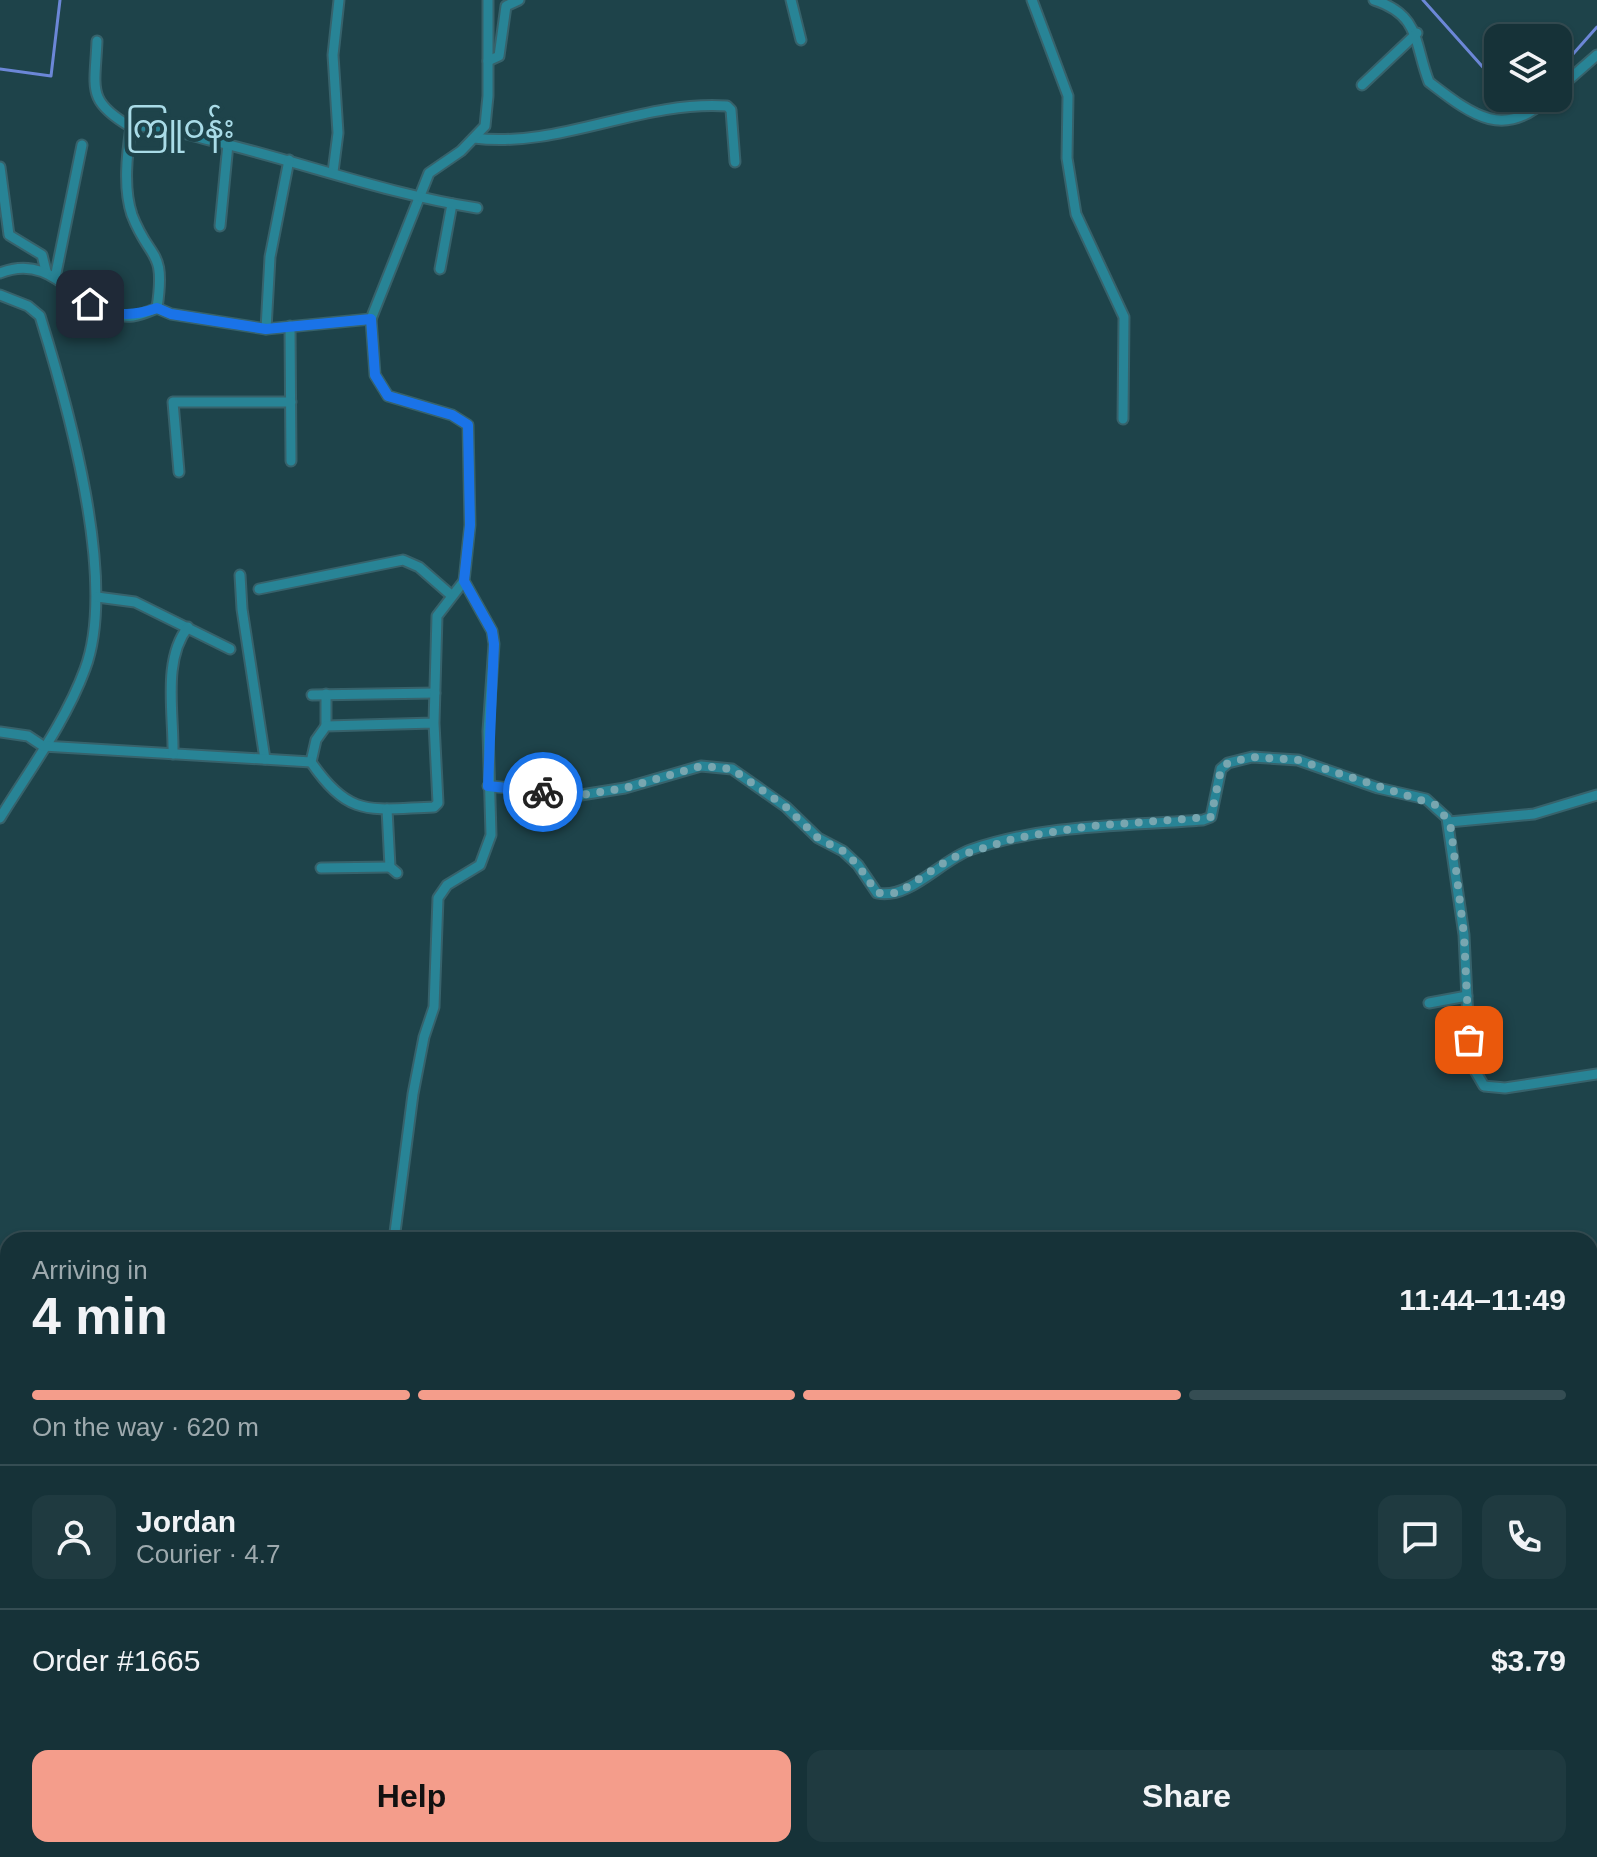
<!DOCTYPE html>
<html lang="en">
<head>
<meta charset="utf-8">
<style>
	body { margin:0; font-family:Arial,"Noto Sans Myanmar",sans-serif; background:#1f3a40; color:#f1f3f6; height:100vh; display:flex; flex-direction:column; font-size:30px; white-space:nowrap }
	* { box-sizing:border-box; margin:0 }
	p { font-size:26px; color:#9eaaae }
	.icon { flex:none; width:44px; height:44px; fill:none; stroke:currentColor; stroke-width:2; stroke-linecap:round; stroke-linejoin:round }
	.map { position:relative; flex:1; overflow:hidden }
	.side { position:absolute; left:0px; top:1232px; width:1598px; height:626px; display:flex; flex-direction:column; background:#163238; border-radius:24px 24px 0 0; box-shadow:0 2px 6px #0004,0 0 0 2px #354d53 }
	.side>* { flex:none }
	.tools { position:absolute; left:1484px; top:24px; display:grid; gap:16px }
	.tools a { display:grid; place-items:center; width:88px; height:88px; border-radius:16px; background:#163238; box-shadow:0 2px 6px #0004,0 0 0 2px #354d53; font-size:40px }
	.pin { position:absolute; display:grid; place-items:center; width:68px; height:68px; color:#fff; margin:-34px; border-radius:16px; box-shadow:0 4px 12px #0006 }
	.courier { position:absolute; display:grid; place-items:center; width:80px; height:80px; margin:-40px; border:6px solid #1a73e8; border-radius:50%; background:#fff; color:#222; box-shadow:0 2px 10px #0007 }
	.summary em { font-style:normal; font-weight:600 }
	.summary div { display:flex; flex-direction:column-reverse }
	.summary { display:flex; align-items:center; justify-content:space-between; height:136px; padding:0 32px }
	h1 { font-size:52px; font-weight:600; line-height:60px }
	.bar { display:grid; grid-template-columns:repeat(4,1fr); gap:12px 8px; align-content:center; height:96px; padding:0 32px }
	.bar i { height:10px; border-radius:6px; background:#354d53 }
	.bar .current { background:#f49d8b }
	.bar p { grid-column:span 4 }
	.line { display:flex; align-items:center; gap:20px; padding:0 32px; border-top:2px solid #354d53 }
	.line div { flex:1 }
	.round { display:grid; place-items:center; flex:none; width:84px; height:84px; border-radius:16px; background:#1f3a40 }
	.cta { display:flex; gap:16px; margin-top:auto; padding:16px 32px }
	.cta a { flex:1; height:92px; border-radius:16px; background:#f49d8b; color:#111; font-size:32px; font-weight:600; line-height:92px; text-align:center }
	.cta a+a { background:#1f3a40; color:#f1f3f6 }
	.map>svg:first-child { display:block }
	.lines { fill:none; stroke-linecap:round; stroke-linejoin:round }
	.stream { stroke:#6c87d7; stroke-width:3 }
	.street-casing { stroke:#37626b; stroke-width:13 }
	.street { stroke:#288496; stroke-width:9 }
	.done { stroke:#78a6b0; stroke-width:8; stroke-dasharray:0 14.4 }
	.route { stroke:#1a73e8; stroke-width:10 }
	.labels { text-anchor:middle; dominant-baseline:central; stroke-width:8; stroke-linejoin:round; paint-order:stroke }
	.quarter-label { font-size:32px; fill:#a9dbe7; stroke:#1e434a }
</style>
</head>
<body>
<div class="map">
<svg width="1597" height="1857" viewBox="0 0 1597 1857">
	<rect width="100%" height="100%" fill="#1e434a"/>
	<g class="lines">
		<g class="stream">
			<path d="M1423,0L1489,74H1498"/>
			<path d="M0,69L51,76L60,0"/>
			<path d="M1558,71L1597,27"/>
			<path d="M1590,1565H1597"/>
			<path d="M921,1850V1857"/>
		</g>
		<g class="street-casing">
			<g id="street">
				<path d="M791,0L801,40"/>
				<path d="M1032,0L1068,96L1067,158L1076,214L1124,317L1123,419"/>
				<path d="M1374,0C1421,15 1414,44 1429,82C1471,114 1503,141 1548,98"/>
				<path d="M97,41C95,89 86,101 131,127"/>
				<path d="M488,61L499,56L506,6L519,0"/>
				<path d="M1362,85L1417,33"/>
				<path d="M1558,89L1597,55"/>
				<path d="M474,138C559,149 641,100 727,106L731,110L735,162"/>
				<path d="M0,167L9,235L42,255L46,271"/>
				<path d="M333,172L338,133L333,55L339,0"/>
				<path d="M220,226L228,144"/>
				<path d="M440,269L452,204"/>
				<path d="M0,273C59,249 80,321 133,316C141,315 150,311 157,308L171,314L266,329L371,319L429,173L461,151L485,126L488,96V0"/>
				<path d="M55,278L82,145"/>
				<path d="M0,295L28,306L40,316C68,406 118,581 85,669C66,721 29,771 0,818"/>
				<path d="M157,308C166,247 150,262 132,215C123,189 127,154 131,127C156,123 185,134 209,140C299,161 386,194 477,208"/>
				<path d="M371,319L375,375L388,396L452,415L468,425L470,525L464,581L492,631L494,644L488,731L491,835L480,865L447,885L438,898L434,1007L424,1037L413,1094L394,1240"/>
				<path d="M290,326L291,461"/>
				<path d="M266,329L270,257L289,160"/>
				<path d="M179,472L173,402H291"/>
				<path d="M240,575L242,609L265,759"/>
				<path d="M259,589L403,560L419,567L451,595"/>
				<path d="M97,597L135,602L230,649"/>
				<path d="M326,694V726"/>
				<path d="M312,695L435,693"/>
				<path d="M434,723L326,726L316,740L311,762C350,819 371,809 434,807L438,803L434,723L437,616L464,581"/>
				<path d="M0,732L28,736L43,746L311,762"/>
				<path d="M173,754C174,714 162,660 188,627"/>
				<path d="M488,786L581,795L625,788L701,766L732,769L786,807L818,838L843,851L858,865L877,893C909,900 940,861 970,850C1044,824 1125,826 1203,820L1211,817L1221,769L1228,763L1252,757L1298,760L1378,788L1426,799L1447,818L1464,935L1470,1062L1484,1086L1505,1088L1597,1074"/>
				<path d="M387,809L390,867L397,873"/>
				<path d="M1449,822L1534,814L1597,795"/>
				<path d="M321,868L390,867"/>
				<path d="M1429,1003L1467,996"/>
				<path d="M1590,1481L1597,1438"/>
				<path d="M0,1508H8"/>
				<path d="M1590,1790L1597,1751"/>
				<path d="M434,1850L435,1857"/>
				<path d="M1235,1850L1245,1857"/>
				<path d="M1480,1857L1481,1850"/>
				<path d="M1581,1857L1582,1850"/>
			</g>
		</g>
		<use href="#street" class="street"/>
	</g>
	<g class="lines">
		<path class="done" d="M543,792L581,795L625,788L701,766L732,769L786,807L818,838L843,851L858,865L877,893H898L951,858L1016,838L1091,826L1211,817L1221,769L1228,763L1252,757L1298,760L1436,805L1449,822L1451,829L1464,935L1469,1040"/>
		<path class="route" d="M90,304C115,316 131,317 157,308L171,314L266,329L371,319L375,375L388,396L452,415L468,425L470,525L464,581L492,631L494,644L488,786L543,792"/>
	</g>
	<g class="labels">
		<g class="quarter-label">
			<text x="180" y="127">ကြူဝန်း</text>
		</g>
	</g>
</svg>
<div class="tools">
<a><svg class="icon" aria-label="layers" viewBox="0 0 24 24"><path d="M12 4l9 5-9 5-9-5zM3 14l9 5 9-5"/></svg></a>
</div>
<div class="pin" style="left:1469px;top:1040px;background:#ea580c"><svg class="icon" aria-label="bag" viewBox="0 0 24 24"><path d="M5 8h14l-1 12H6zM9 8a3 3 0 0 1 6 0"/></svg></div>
<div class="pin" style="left:90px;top:304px;background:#1f2937"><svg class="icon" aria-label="home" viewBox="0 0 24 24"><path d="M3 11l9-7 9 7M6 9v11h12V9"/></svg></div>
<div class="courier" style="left:543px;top:792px"><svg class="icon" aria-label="bike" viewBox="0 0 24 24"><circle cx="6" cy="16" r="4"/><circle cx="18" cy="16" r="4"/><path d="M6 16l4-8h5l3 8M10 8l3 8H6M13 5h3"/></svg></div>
<section class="side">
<div class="summary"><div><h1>4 min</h1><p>Arriving in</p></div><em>11:44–11:49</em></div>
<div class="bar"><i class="current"></i><i class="current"></i><i class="current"></i><i></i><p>On the way · 620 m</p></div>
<div class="line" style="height:144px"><a class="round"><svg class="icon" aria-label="person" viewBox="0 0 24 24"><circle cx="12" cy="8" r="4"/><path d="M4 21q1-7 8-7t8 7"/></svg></a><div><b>Jordan</b><p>Courier · 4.7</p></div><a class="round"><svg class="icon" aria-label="chat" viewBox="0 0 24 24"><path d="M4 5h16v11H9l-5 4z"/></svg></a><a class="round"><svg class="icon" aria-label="phone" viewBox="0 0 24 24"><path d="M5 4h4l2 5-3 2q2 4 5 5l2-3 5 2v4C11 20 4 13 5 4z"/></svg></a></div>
<div class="line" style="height:104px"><div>Order #1665</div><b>$3.79</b></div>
<div class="cta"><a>Help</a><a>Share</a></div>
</section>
</div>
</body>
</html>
